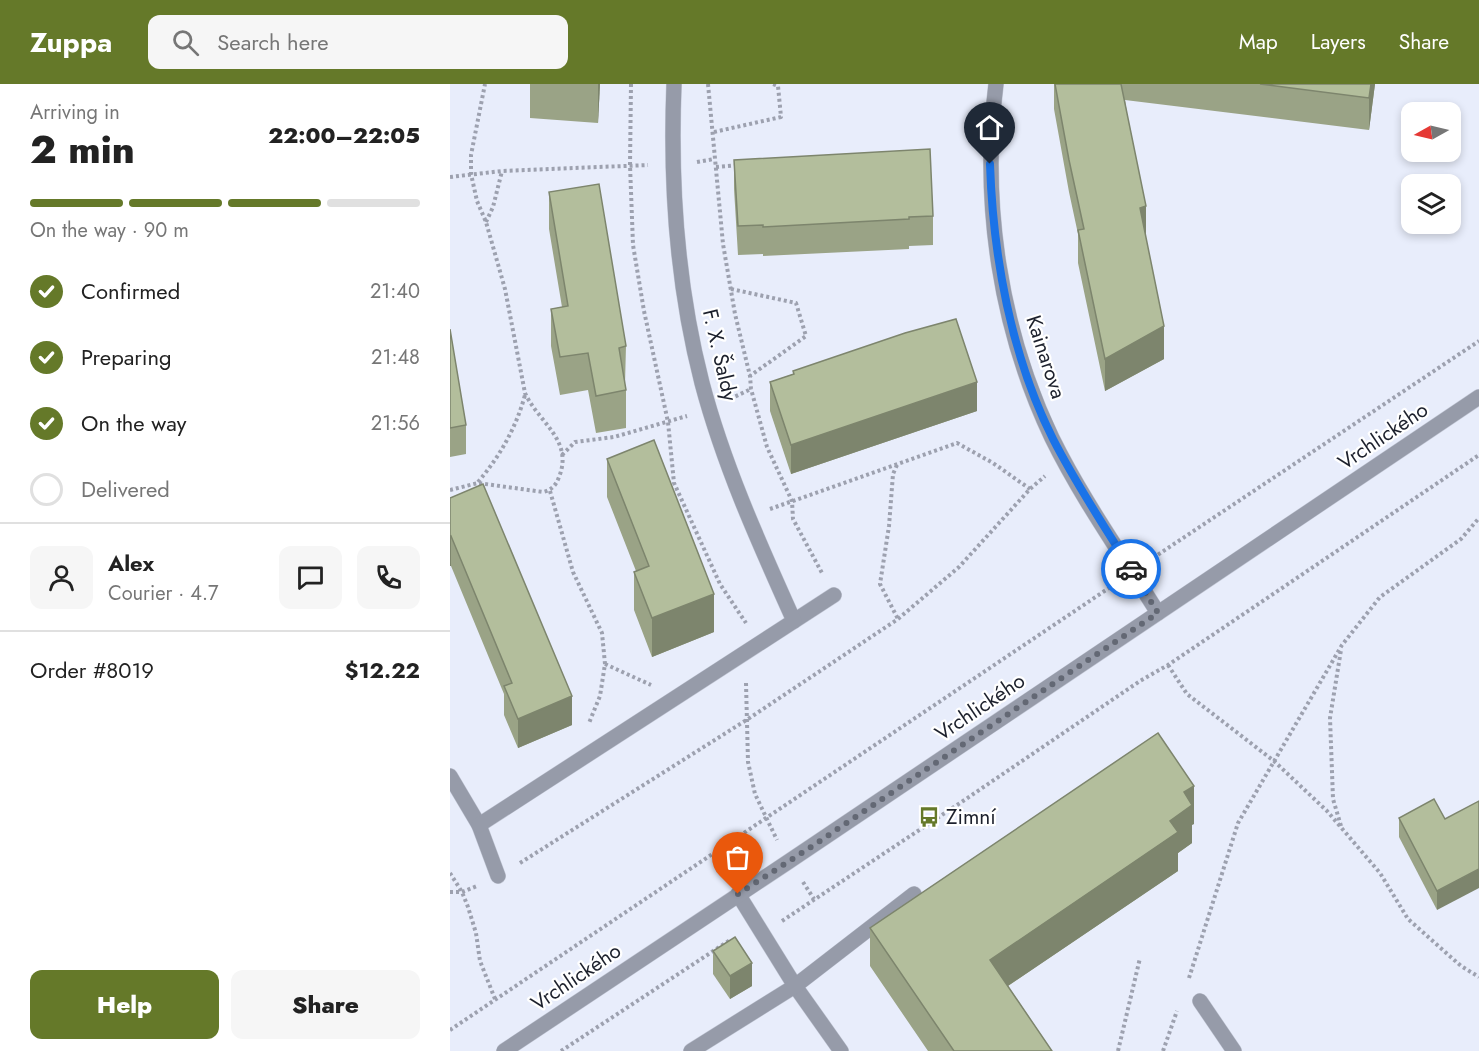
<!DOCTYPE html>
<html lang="en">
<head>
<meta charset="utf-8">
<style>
	body { margin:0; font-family:Jost,sans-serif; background:#f6f6f6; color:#222; height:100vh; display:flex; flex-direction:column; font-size:22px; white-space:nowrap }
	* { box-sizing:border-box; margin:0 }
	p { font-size:20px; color:#767676 }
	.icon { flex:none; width:33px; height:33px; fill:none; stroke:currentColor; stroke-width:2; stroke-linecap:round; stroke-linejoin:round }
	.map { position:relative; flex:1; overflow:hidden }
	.sheet { display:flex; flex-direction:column; background:#fff; width:450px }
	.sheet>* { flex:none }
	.needle { width:39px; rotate:262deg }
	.tools { position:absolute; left:951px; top:18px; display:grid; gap:12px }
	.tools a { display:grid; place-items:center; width:60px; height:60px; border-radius:12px; background:#fff; box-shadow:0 3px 9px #0003; font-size:30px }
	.pin { position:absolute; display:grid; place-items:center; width:51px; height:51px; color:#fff; margin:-62px -26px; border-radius:50% 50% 50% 0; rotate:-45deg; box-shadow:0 0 6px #0007 }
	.pin .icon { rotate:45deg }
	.courier { position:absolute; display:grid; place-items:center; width:60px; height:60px; margin:-30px; border:4px solid #1a73e8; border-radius:50%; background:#fff; color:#222; box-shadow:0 2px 8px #0007 }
	.headline em { font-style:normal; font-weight:800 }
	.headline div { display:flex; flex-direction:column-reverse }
	.headline { display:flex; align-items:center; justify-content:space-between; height:102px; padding:0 30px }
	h1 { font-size:39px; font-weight:800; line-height:45px }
	.bar { display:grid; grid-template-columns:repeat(4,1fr); gap:9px 6px; align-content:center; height:72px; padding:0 30px }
	.bar i { height:8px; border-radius:4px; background:#e0e0e0 }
	.bar .selected { background:#657929 }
	.bar p { grid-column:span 4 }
	.line { display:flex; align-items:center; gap:15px; padding:0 30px; border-top:2px solid #e0e0e0 }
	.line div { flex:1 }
	.round { display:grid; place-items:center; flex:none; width:63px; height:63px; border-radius:12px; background:#f6f6f6 }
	ol { padding:0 30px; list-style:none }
	li { display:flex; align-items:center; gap:18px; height:66px }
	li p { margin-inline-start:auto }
	li .icon { padding:6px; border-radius:50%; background:#657929; color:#fff; stroke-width:4 }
	li:last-child { color:#767676 }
	li i { width:33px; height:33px; border:3px solid #e0e0e0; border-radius:50% }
	.primary-button { display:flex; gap:12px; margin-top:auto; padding:12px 30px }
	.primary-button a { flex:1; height:69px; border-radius:12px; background:#657929; color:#fff; font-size:24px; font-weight:800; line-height:69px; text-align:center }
	.primary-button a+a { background:#f6f6f6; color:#222 }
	header { display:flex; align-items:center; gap:36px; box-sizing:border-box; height:84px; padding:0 30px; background:#657929; color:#fff }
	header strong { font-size:28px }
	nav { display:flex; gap:33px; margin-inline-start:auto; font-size:21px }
	.search { width:420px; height:54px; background:#f6f6f6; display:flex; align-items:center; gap:15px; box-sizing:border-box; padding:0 21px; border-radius:12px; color:#767676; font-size:22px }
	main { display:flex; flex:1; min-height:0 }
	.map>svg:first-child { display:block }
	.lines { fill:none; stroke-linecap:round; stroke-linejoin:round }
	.minor-casing { stroke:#c3c8d6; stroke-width:16 }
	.path { stroke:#9da1af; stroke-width:4; stroke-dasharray:3 3; stroke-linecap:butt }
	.minor { stroke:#969ba9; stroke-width:15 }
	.wall { fill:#9aa386 }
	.shaded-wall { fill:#7d856d }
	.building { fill:#b3be9c; stroke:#7d856d; stroke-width:1.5 }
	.done { stroke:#636874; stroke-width:6; stroke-dasharray:0 10.8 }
	.route { stroke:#1a73e8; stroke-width:8 }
	.labels { text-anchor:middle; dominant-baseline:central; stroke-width:4.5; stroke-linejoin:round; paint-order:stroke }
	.street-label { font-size:21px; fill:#1c202c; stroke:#fff }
	.poi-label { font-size:21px; fill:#1c202c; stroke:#fff; text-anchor:start }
</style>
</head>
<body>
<header>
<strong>Zuppa</strong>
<div class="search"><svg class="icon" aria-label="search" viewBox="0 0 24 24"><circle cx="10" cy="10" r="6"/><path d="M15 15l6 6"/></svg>Search here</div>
<nav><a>Map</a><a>Layers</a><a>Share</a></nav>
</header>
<main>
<section class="sheet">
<div class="headline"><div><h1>2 min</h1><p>Arriving in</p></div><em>22:00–22:05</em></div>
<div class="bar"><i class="selected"></i><i class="selected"></i><i class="selected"></i><i></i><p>On the way · 90 m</p></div>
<ol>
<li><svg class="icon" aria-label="check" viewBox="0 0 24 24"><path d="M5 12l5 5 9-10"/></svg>Confirmed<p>21:40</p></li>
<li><svg class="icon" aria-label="check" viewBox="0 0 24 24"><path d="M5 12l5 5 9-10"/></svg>Preparing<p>21:48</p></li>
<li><svg class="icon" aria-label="check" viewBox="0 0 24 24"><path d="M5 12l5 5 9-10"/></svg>On the way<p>21:56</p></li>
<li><i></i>Delivered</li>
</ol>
<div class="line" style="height:108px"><a class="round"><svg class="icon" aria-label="person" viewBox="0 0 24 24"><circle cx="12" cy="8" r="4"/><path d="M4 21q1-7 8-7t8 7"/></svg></a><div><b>Alex</b><p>Courier · 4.7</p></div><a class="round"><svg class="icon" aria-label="chat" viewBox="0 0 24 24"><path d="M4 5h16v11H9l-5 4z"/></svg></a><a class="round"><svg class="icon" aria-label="phone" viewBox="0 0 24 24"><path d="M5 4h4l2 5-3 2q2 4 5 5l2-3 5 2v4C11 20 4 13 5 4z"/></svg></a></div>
<div class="line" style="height:78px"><div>Order #8019</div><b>$12.22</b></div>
<div class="primary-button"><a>Help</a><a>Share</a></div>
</section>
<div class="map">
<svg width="1029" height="967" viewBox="0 0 1029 967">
	<rect width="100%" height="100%" fill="#e8edfb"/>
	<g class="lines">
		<g class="minor-casing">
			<g id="minor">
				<path d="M546,0C531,119 550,245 602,354C632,415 672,471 708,529"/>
				<path d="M344,537L384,511"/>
				<path d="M0,692L29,741L48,792"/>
				<path d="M29,741L344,537C309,459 274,382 252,299C227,202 220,99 224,0"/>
				<path d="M288,810L345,902L391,967"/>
				<path d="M750,917L784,967"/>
				<path d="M54,967L338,778L1029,313"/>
				<path d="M241,967L345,902L464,810"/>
			</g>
		</g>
		<g class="path">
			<path d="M181,0L180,81L183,161L194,227L218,338L224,399L270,500L296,539"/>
			<path d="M258,0L273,160L285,230L300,292L301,305L317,363L342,417L343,435L372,489"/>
			<path d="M264,48L331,33L328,2L323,0"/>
			<path d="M247,78L264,75"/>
			<path d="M266,83L290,81"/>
			<path d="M0,93L52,87L198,81"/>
			<path d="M36,138L43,123L52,87"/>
			<path d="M281,205L346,219L356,252L300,292"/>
			<path d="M280,315L301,305"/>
			<path d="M112,371L125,358L164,353L237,332"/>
			<path d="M447,381L443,390L439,442L430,500L448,535"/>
			<path d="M28,398C50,372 66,344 75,311"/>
			<path d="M0,406L28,399L93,408C102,406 106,401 109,393C124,356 88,338 75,309L55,205L36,138L27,117L21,90V71L35,0"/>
			<path d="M100,407L123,488L152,549L155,580L150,612L139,639"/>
			<path d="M320,425L507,359L543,379L580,405"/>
			<path d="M703,474L1029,257"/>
			<path d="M155,580L201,601"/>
			<path d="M718,581L737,610L824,677L877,727L930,789L958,835L1011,882L1029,893"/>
			<path d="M296,599L298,678L305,710L327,756"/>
			<path d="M891,742L883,715L880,634L891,566"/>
			<path d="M70,779L298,635L448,535L509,483L580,405L595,392"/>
			<path d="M0,789L12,808L18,823L26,849L30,877L45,915"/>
			<path d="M353,798L364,815"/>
			<path d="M0,808H12L27,802"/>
			<path d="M332,837L513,717L690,597L718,581L1029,371"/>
			<path d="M739,894L788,739L892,561L930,513L1011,455L1029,434"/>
			<path d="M0,946L662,502"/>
			<path d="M111,967L280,856L284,857"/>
			<path d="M668,967L690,874"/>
			<path d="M713,967L727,927"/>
		</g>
		<use href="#minor" class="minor"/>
	</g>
	<g class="wall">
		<path d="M80,0H150L148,39L80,34Z"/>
		<path d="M604,0H925L919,46L675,16L714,275L655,307L628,179V150L619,108L604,25Z"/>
		<path d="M284,76L483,132V161L459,162V165L313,172V170L288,171L284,105Z"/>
		<path d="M99,108L176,262L175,300L176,306V344L146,349L138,306L110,311L101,262V225L112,223L99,145Z"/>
		<path d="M0,245L16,341V370L0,373Z"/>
		<path d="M343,287L527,327L341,390L320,327V298L343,290Z"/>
		<path d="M157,375L264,548L202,573L184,526V488L186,487L157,413Z"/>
		<path d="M0,414L122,641L68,664L54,631V610L1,482Z"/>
		<path d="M949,734L995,735L987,826L949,753Z"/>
		<path d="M744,740L742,741V759L728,769V787L558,902L602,967H478L420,882V844Z"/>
		<path d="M263,867L302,902L280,915L263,890Z"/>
	</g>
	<g class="shaded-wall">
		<path d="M148,0H150L148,39Z"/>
		<path d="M921,0H925L919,46V14Z"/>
		<path d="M696,122V155L690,124Z"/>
		<path d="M714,242V275L655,307V275Z"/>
		<path d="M527,298V327L341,390V361Z"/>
		<path d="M1,452V482H0V453Z"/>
		<path d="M264,510V548L202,573V534Z"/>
		<path d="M122,612V641L68,664V635Z"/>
		<path d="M744,702V740L742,741V759L728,769V787L540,914V876L720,737L734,708Z"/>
		<path d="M1029,785V804L987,826V807Z"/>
		<path d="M302,879V902L280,915V892Z"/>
	</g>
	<g class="building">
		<path d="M605,0H671L696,122L690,124L714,242L655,275L628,146L634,145L619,76Z"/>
		<path d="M810,0H921L919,14Z"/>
		<path d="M480,65L483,132L459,133V135L313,143V141L288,142L284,76Z"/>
		<path d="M149,100L176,262L169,264L176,306L146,312L138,269L110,273L101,225L118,222L99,108Z"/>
		<path d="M506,235L527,298L341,361L320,298L344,290L343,287L455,249Z"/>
		<path d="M0,245L16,341L0,344Z"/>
		<path d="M204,356L264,510L202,534L184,488L199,482L157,375Z"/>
		<path d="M33,400L122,612L68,635L54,602L62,599L1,452L0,453V414Z"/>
		<path d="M708,649L744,702L734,708L742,721L720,737L728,748L540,876L602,967H504L420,844Z"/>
		<path d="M984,715L995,735L1029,717V785L987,807L949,734Z"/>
		<path d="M285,853L302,879L280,892L263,867Z"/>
	</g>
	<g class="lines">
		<path class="done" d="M288,810L358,765L708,529L681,485"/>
		<path class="route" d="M540,80C543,172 561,272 603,355C626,400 654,442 681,485"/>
	</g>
	<defs>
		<g id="bus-bare" transform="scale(1.62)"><path d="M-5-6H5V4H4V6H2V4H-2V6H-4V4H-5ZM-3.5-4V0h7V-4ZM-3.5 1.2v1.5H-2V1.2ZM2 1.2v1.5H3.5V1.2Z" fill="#657929" stroke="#fff" stroke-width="2.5" paint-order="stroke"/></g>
	</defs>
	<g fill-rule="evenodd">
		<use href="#bus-bare" x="479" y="733"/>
	</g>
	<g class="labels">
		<g class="street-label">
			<text transform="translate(270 271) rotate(77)">F. X. Šaldy</text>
			<text transform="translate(596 273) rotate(72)">Kainarova</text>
			<text transform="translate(933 352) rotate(-34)">Vrchlického</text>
			<text transform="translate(530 623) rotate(-34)">Vrchlického</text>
			<text transform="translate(126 893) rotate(-34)">Vrchlického</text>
		</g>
		<g class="poi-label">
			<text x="496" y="733">Zimní</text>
		</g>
	</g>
</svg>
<div class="tools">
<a><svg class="needle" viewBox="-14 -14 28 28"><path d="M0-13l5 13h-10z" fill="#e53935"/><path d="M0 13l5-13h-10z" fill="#767676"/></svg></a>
<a><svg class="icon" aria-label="layers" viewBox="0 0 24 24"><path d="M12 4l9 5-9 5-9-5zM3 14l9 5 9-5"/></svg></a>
</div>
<div class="pin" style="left:288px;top:810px;background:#ea580c"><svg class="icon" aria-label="bag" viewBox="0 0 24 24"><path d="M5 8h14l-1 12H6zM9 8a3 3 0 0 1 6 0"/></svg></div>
<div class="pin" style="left:540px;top:80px;background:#1f2937"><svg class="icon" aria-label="home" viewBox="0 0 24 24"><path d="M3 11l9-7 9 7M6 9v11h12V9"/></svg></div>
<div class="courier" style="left:681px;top:485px"><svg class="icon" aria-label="car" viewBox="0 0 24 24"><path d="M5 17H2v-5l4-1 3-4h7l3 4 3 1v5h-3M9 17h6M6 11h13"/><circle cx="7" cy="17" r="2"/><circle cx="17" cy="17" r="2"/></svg></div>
</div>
</main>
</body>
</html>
